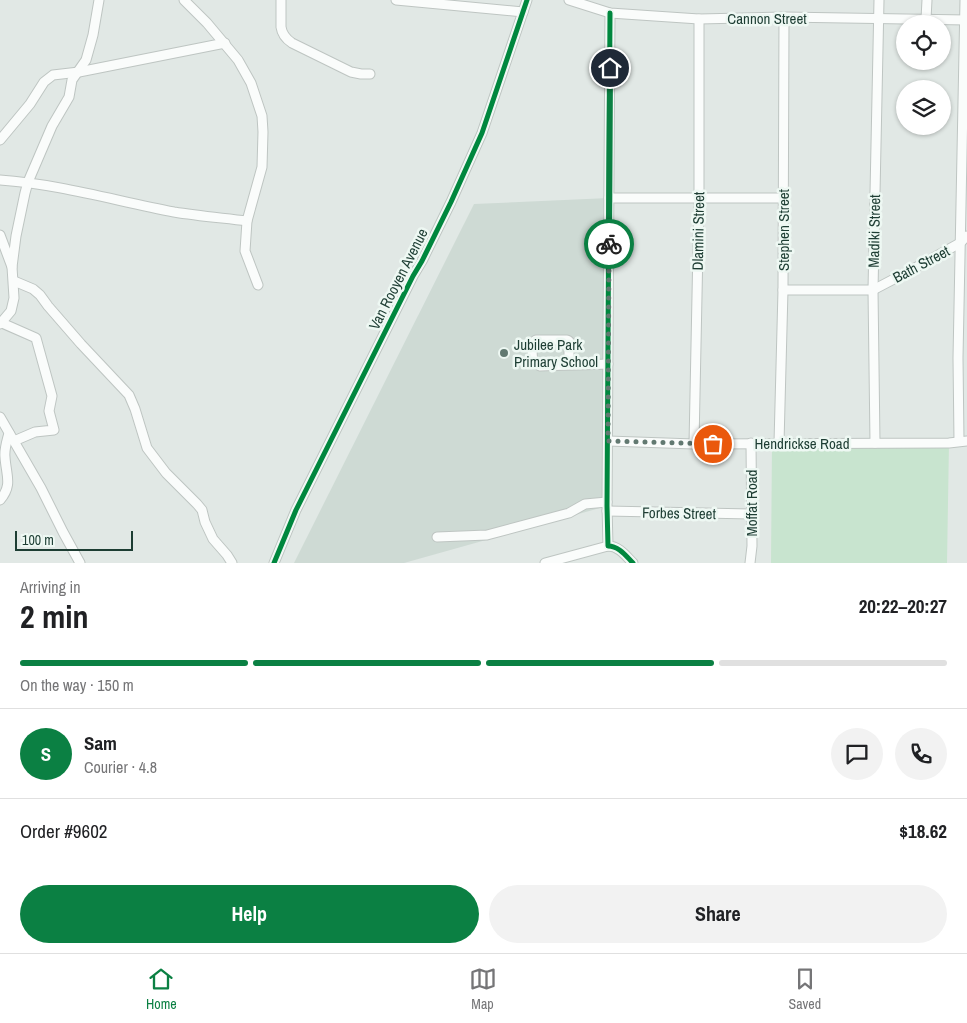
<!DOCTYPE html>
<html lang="en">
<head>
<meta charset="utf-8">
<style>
	body { margin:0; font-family:"Archivo Narrow",sans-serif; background:#f2f2f2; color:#202124; height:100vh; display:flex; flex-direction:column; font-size:19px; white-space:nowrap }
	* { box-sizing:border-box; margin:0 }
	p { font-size:16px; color:#757577 }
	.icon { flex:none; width:28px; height:28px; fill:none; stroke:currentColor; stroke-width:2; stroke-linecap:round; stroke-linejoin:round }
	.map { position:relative; height:563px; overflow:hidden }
	.panel { display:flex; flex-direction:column; background:#fff; flex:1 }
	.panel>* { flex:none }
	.fabs { position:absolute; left:896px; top:15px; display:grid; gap:10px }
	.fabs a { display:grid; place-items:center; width:55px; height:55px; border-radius:50%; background:#fff; box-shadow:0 1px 4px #0004; font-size:25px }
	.scale { position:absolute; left:15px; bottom:12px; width:118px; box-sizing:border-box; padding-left:5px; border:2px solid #1d3d33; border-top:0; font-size:14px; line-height:18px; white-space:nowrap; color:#1d3d33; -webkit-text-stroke:4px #eef8f3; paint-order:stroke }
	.pin { position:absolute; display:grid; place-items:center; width:42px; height:42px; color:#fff; margin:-21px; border:2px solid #fff; border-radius:50%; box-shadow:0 1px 5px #0007 }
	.courier { position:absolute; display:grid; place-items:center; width:50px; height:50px; margin:-25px; border:4px solid #0b8043; border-radius:50%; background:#fff; color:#222; box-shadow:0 1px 6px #0007 }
	.summary em { font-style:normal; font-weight:700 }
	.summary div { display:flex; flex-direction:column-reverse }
	.summary { display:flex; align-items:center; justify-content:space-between; height:85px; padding:0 20px }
	h1 { font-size:32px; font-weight:700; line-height:38px }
	.bar { display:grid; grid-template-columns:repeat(4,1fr); gap:8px 5px; align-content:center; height:60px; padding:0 20px }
	.bar i { height:6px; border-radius:4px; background:#e0e0e0 }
	.bar .on { background:#0b8043 }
	.bar p { grid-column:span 4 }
	.line { display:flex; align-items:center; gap:12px; padding:0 20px; border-top:1px solid #e0e0e0 }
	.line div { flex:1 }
	.round { display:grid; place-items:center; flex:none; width:52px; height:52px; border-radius:26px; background:#f2f2f2 }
	.action { display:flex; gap:10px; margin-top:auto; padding:10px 20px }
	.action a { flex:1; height:58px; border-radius:30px; background:#0b8043; color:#fff; font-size:20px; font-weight:700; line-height:58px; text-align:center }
	.action a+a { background:#f2f2f2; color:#202124 }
	.tab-bar { display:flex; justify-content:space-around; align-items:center; height:70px; border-top:1px solid #e0e0e0; background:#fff; font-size:14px; color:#757577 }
	.tab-bar a { display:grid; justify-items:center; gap:2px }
	.tab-bar .on { color:#0b8043 }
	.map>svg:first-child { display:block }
	.built { fill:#cedad4 }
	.green { fill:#c8e4cf }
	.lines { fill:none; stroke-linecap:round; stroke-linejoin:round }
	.minor-casing { stroke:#bec5c2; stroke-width:11 }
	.minor { stroke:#fafcfb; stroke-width:9 }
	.cycleway-casing { stroke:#eef8f3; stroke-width:8 }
	.cycleway { stroke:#00873e; stroke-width:5 }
	.done { stroke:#627971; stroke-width:5; stroke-dasharray:0 9 }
	.route { stroke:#0b8043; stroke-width:6 }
	.poi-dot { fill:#627971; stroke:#eef8f3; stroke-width:2 }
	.labels { text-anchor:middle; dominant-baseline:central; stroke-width:5; stroke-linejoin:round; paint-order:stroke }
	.street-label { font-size:15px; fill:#1d3d33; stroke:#eef8f3 }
	.poi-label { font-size:15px; fill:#1d3d33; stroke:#eef8f3; text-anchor:start }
</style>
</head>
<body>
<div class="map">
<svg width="967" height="563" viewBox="0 0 967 563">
	<rect width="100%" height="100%" fill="#e1e8e5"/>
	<path class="built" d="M609,198L607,506L404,563H294L474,204Z"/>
	<path class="green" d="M772,443H949L947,563H771Z"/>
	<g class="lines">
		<g class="minor-casing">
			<g id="minor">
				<path d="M184,0L207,23L238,60L251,83L262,116L263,132L262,167L247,221L245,251L258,285"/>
				<path d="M281,0V27C282,34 286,39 292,43L351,72L361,74H370"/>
				<path d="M396,0L523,12"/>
				<path d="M569,0L610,13L699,19L784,17L967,20"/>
				<path d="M610,13L607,506L608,546C619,546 626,556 633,563"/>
				<path d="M926,19L927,0"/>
				<path d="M0,140L30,104L44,82L53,75L79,72L225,43"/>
				<path d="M0,180C59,184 116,201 174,212C198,216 223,218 247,221"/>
				<path d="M609,198H783"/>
				<path d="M0,235L12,267L14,298L11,311L0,324"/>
				<path d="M12,267L16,236L25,193L28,182L52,126L69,97L72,80L86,60L93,35L99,0"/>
				<path d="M14,281L33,289L40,295L48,306L81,344L129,395L135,409L147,448L166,473L197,504L202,510L205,522L213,539L227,555L232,563"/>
				<path d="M783,290H873L913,269L960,243L967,236"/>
				<path d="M2,323L36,338L52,396L49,411L54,430L35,432L14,441"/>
				<path d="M569,365V341L567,340H536L533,342C532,351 530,363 540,366C563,365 585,365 608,364"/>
				<path d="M0,417L41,488L63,532L80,563"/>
				<path d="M608,441L694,444L949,443L967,441"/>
				<path d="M959,441L958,358L965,0"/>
				<path d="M779,443L783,290L784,17"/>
				<path d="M875,443L873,290L879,0"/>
				<path d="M694,444L699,197V19"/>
				<path d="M0,500C13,485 6,475 5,457C4,449 7,441 9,433"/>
				<path d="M607,511L751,514"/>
				<path d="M437,537L487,535L569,513L585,504L607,502"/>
				<path d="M274,563L296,510L413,276L422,261L451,202L482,133L527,0"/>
				<path d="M545,563L608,546"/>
				<path d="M750,563L752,546L751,443"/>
			</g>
		</g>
		<use href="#minor" class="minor"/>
		<g class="cycleway-casing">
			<g id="cycleway">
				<path d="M610,13L607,506L608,546C619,546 626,556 633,563"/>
				<path d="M274,563L296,510L413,276L422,261L451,202L482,133L527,0"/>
			</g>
		</g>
		<use href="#cycleway" class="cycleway"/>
	</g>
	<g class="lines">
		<path class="done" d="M609,244L608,441L713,444"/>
		<path class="route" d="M609,244L610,68"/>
	</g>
	<circle class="poi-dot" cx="504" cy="353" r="5"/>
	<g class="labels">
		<g class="street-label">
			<text x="767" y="18">Cannon Street</text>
			<text transform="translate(783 230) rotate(-90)">Stephen Street</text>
			<text transform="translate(698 231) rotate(-89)">Dlamini Street</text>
			<text transform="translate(874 231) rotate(-89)">Madiki Street</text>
			<text transform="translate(921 264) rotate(-28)">Bath Street</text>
			<text transform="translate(398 279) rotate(-63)">Van Rooyen Avenue</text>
			<text x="802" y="443">Hendrickse Road</text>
			<text transform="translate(751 503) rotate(-90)">Moffat Road</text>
			<text transform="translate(679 513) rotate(1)">Forbes Street</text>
		</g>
		<g class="poi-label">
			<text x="514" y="344">Jubilee Park<tspan x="514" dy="17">Primary School</tspan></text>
		</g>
	</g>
</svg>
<div class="fabs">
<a><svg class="icon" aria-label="locate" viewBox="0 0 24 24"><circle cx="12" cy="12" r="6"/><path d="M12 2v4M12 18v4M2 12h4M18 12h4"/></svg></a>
<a><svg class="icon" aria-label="layers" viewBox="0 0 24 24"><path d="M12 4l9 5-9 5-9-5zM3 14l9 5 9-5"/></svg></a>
</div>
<div class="scale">100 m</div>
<div class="pin" style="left:713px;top:444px;background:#ea580c"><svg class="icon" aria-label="bag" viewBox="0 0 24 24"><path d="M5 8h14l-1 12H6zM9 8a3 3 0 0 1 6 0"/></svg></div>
<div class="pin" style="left:610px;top:68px;background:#1f2937"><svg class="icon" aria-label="home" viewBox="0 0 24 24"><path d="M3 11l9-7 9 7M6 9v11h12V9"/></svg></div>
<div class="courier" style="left:609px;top:244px"><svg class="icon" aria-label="bike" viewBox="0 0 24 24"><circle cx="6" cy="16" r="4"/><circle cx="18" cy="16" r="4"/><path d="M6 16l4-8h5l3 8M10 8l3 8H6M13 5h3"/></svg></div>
</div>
<section class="panel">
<div class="summary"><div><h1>2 min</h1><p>Arriving in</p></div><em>20:22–20:27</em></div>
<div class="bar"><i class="on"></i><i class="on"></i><i class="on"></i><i></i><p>On the way · 150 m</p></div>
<div class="line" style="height:90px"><b class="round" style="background:#0b8043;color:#fff">S</b><div><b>Sam</b><p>Courier · 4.8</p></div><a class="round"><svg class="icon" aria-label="chat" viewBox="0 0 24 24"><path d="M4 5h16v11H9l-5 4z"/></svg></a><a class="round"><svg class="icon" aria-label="phone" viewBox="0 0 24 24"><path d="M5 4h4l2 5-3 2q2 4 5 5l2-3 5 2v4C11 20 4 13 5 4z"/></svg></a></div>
<div class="line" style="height:65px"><div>Order #9602</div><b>$18.62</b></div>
<div class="action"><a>Help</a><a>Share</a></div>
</section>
<nav class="tab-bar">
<a class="on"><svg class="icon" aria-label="home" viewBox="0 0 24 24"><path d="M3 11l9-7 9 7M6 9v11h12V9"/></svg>Home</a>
<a><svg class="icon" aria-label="map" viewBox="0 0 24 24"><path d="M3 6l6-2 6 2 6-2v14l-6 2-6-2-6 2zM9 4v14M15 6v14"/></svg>Map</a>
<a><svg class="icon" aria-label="saved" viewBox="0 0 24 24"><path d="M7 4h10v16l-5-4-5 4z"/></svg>Saved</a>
</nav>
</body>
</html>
